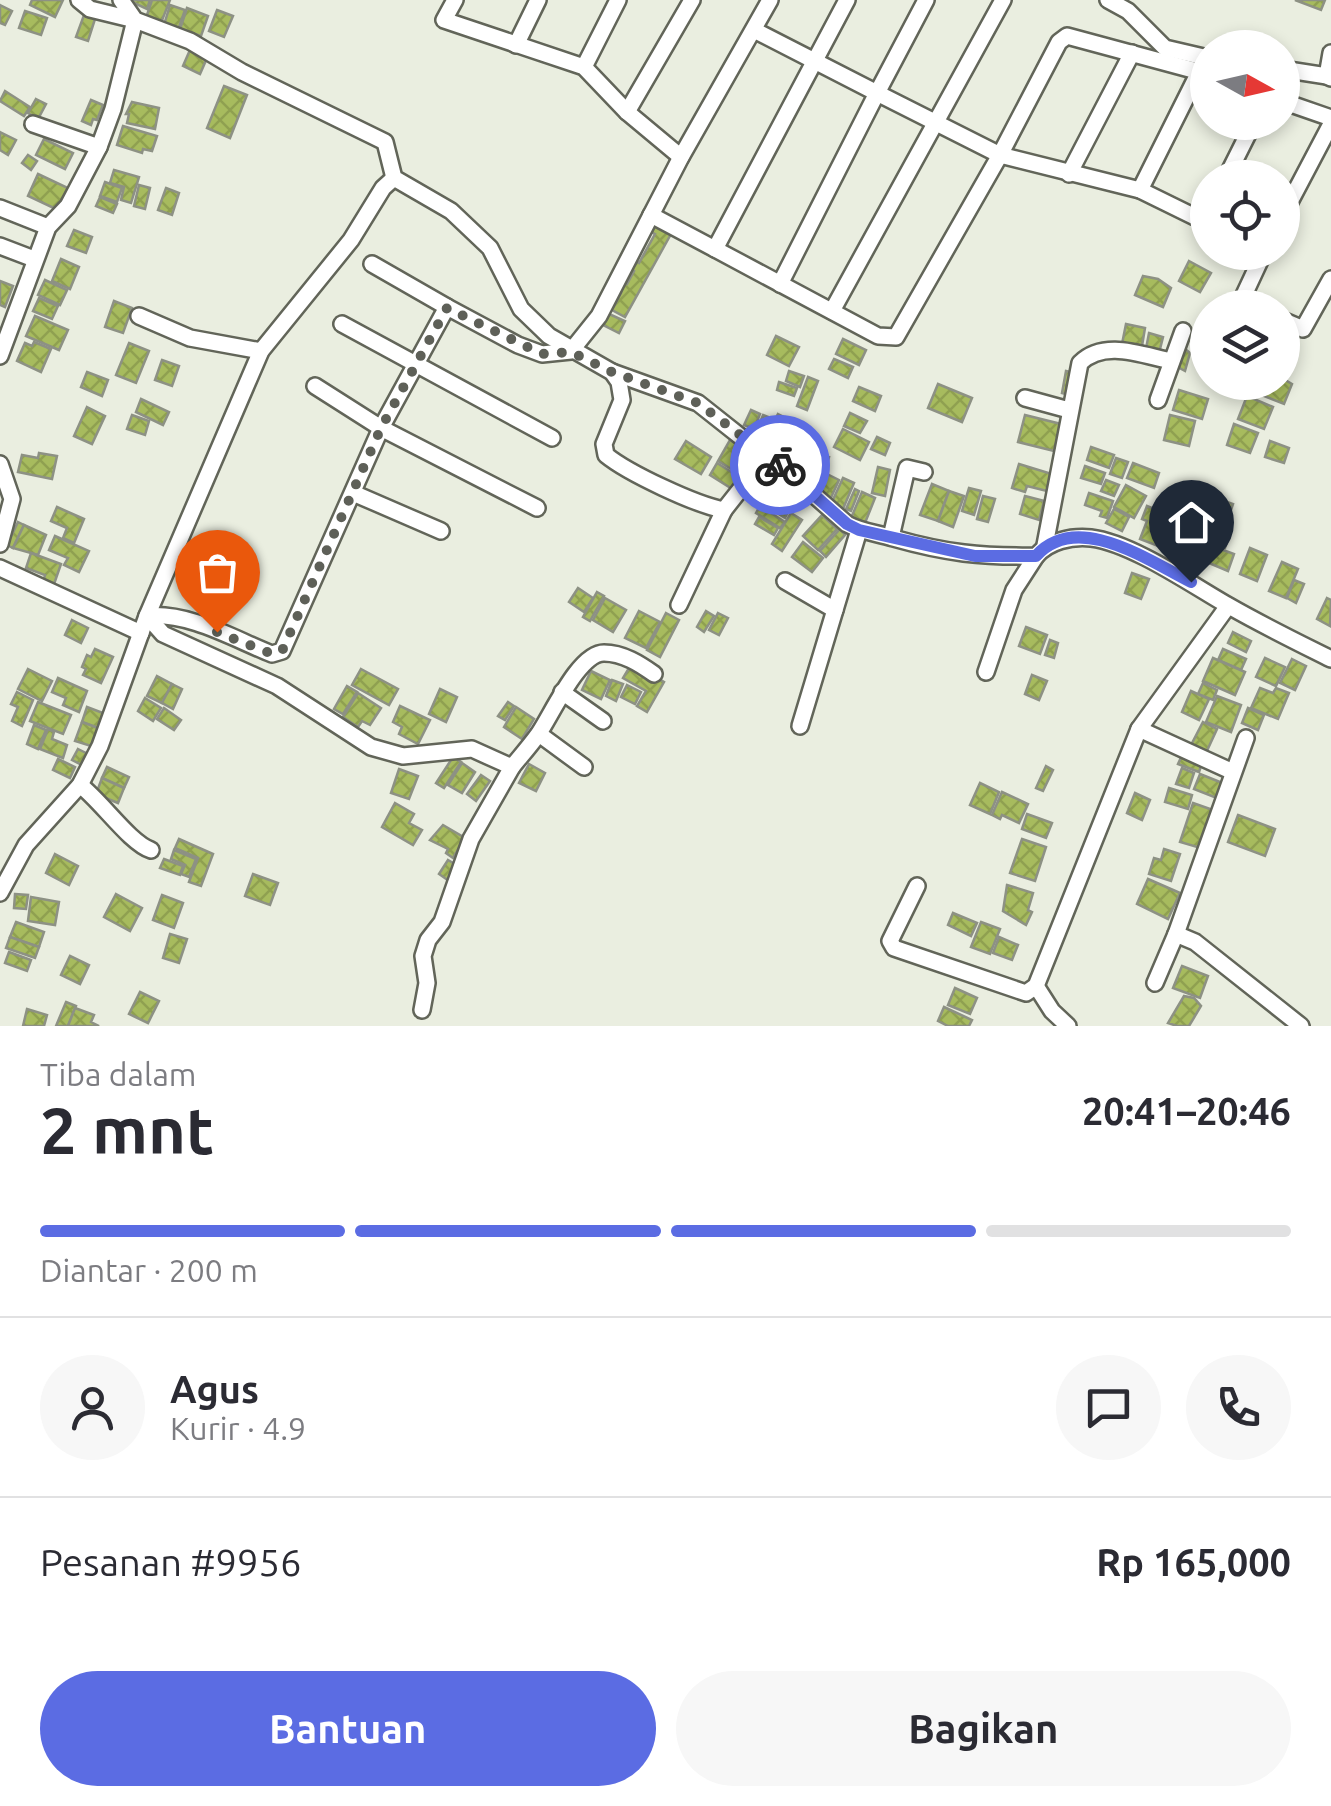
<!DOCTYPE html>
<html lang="id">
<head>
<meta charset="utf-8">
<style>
	body { margin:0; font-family:Ubuntu,sans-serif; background:#f7f7f7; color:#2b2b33; height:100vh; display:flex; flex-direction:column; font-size:38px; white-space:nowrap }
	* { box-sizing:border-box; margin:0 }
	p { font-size:32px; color:#7c7c81 }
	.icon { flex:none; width:55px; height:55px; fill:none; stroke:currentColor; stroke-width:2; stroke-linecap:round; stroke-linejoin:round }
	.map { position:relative; height:1026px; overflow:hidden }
	.sheet { display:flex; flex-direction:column; background:#fff; flex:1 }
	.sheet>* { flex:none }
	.needle { width:65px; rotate:98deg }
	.controls { position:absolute; left:1190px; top:30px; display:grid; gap:20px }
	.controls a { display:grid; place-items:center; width:110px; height:110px; border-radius:50%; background:#fff; box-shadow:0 5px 15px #0003; font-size:50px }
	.pin { position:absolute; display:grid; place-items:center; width:85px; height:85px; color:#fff; margin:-102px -42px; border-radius:50% 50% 50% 0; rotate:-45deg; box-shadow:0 0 10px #0007 }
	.pin .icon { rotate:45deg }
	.courier { position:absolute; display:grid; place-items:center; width:100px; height:100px; margin:-50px; border:8px solid #5b6ce3; border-radius:50%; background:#fff; color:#222; box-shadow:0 2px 12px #0007 }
	.headline em { font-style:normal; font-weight:600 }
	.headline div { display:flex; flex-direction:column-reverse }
	.headline { display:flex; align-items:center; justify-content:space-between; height:170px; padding:0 40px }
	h1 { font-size:65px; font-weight:600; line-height:75px }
	.bar { display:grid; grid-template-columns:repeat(4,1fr); gap:15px 10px; align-content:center; height:120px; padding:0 40px }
	.bar i { height:12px; border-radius:8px; background:#e1e1e2 }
	.bar .on { background:#5b6ce3 }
	.bar p { grid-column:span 4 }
	.line { display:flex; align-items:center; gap:25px; padding:0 40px; border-top:2px solid #e1e1e2 }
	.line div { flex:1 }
	.round { display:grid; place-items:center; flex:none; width:105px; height:105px; border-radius:52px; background:#f7f7f7 }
	.primary-button { display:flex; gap:20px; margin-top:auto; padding:20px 40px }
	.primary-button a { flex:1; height:115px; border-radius:60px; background:#5b6ce3; color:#fff; font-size:40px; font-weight:600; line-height:115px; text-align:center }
	.primary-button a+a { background:#f7f7f7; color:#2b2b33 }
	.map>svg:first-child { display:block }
	.building { fill:url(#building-cross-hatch); stroke:#8d9184; stroke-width:2.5 }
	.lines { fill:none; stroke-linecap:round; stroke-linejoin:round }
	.minor-casing { stroke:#626559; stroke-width:20 }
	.minor { stroke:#fff; stroke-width:15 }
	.done { stroke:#5e6058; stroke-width:10; stroke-dasharray:0 18 }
	.route { stroke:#5b6ce3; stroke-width:12 }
</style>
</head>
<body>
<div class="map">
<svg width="1331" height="1026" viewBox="0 0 1331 1026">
	<defs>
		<pattern id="building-cross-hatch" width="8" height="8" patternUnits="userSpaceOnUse" patternTransform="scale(2.5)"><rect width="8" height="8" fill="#a7bb5e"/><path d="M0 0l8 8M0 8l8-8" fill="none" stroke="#8fa050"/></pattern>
	</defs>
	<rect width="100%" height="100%" fill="#eaeee0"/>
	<g class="building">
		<path d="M32,0H63L55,17L30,5Z"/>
		<path d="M128,0H150L147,9Z"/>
		<path d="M152,0H170L161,23L146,18Z"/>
		<path d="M1295,0H1325L1321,10Z"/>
		<path d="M0,5L12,11L5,25L0,23Z"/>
		<path d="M170,5L185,10L178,30L164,25Z"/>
		<path d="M187,8L208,16L201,36L180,29Z"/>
		<path d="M217,10L233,16L224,37L209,31Z"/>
		<path d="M25,11L47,18L41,35L19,28Z"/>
		<path d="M84,15L95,19L88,41L76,37Z"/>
		<path d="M190,50L207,58L200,74L183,66Z"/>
		<path d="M224,86L247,95L230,138L207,128Z"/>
		<path d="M5,91L30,107L24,116L0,101Z"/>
		<path d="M36,99L46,104L38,119L28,113Z"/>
		<path d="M91,100L103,105L97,120L93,119L91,125L82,121Z"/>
		<path d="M132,102L159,108L155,129L127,123L129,114H126Z"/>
		<path d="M123,126L157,136L152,151L143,149L142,153L117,145Z"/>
		<path d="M0,132L16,140L8,155L0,150Z"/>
		<path d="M44,139L73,153L65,169L36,155Z"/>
		<path d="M28,155L37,161L31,170L22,163Z"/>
		<path d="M114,170L139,177L131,203L121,200L124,187L110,183Z"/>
		<path d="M38,174L68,188L58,210L28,196Z"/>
		<path d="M105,182L122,188L117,202L100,196Z"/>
		<path d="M139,185L150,188L145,209L134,206Z"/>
		<path d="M166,188L179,193L172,215L158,210Z"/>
		<path d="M100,197L117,204L113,213L96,206Z"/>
		<path d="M652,222L671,234L625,317L612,310L621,293L614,289L620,280L627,284L634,271L626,267L631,258L639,263L655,234L647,230Z"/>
		<path d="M74,230L92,237L86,253L67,246Z"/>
		<path d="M61,259L79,267L70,289L52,281Z"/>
		<path d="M1189,261L1211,273L1200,292L1179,281Z"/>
		<path d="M1143,276L1158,279L1171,288L1163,307L1135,295Z"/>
		<path d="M45,280L67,290L60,305L38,295Z"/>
		<path d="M0,281L13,286L5,307L0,305Z"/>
		<path d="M39,298L58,306L52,319L33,311Z"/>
		<path d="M114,301L132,308L123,333L105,327Z"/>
		<path d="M609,314L625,321L619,333L603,325Z"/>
		<path d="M35,316L68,330L59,350L26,336Z"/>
		<path d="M1126,324L1145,328L1141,352L1121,349Z"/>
		<path d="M1149,333L1163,337L1158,357L1145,354Z"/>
		<path d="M776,336L799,347L789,366L767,355Z"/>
		<path d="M843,339L866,350L859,365L836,354Z"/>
		<path d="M34,342L51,349L41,372L17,361L25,343L32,346Z"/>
		<path d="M129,343L149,351L136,383L116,375Z"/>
		<path d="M1184,348L1190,353L1185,371L1174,365Z"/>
		<path d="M834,359L853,367L848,378L829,369Z"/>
		<path d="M162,360L179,366L172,386L155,380Z"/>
		<path d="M789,371L804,376L800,387L786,381Z"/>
		<path d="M1066,371L1075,373L1070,395L1062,393Z"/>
		<path d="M87,372L108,380L102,396L81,387Z"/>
		<path d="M808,377L818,381L807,410L797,406Z"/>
		<path d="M1282,378L1292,384L1284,404L1254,392L1258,382H1282Z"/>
		<path d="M779,382L797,388L794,396L777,390Z"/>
		<path d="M938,384L972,398L962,422L928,408Z"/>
		<path d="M859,387L881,396L875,411L853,401Z"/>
		<path d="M1179,390L1208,399L1202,419L1173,410Z"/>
		<path d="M1247,396L1273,407L1264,429L1238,419Z"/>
		<path d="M141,399L169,412L163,425L136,412Z"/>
		<path d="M87,407L105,416L92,444L74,436Z"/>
		<path d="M751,410L760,414L754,429L744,425Z"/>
		<path d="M850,413L867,421L860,433L844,426Z"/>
		<path d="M778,414L790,420L778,443L766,437Z"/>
		<path d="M132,415L149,421L145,435L127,429Z"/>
		<path d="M763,415L773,419L766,434L757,430Z"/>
		<path d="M1025,415L1061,424L1054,451L1018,442Z"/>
		<path d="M1170,415L1195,421L1189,446L1164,440Z"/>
		<path d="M792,423L804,429L790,457L778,451Z"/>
		<path d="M1234,424L1258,433L1250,453L1227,445Z"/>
		<path d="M843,429L869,442L860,460L834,447Z"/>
		<path d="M877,437L890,443L885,455L871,449Z"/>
		<path d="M730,440L745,449L733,470L718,461Z"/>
		<path d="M686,441L711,457L701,474L675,459Z"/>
		<path d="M1270,441L1289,448L1284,463L1265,457Z"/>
		<path d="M1091,447L1114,455L1109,468L1087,460Z"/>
		<path d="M803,450L829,457L825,469L800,462Z"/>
		<path d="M746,452L753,457L741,476L734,472Z"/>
		<path d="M39,453L57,456L52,479L18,472L22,455L38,458Z"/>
		<path d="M1116,458L1128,462L1122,478L1110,474Z"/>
		<path d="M717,463L744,480L737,492L710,475Z"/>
		<path d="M798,463L816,471L811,482L794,475Z"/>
		<path d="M1133,463L1159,473L1154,488L1127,478Z"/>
		<path d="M1019,464L1052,474L1047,491L1027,486L1025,492L1012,488Z"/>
		<path d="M1085,466L1105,473L1101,484L1081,478Z"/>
		<path d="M878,467L890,470L885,496L872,493Z"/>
		<path d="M823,472L839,480L830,500L818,495L824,482L820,479Z"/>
		<path d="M772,474L791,483L785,495L766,487Z"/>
		<path d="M843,478L854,483L843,509L831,504Z"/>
		<path d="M1106,480L1119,485L1114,496L1101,491Z"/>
		<path d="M932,484L949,491L938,521L920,515Z"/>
		<path d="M1126,485L1146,496L1134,518L1114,507Z"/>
		<path d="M969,488L981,491L974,515L962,511Z"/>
		<path d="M855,489L859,491L851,511L846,509Z"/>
		<path d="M949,491L964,496L953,527L938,521Z"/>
		<path d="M862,492L875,498L863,528L849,523Z"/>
		<path d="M1089,493L1113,501L1107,518L1100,516L1102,511L1085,505Z"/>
		<path d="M1207,495L1233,504L1225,528L1199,520Z"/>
		<path d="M983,496L995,499L988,522L977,519Z"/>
		<path d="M1025,496L1044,501L1039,520L1020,514Z"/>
		<path d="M766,499L788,512L785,518L763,504Z"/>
		<path d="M760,506L785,522L780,528L756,513Z"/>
		<path d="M1147,506L1157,510L1155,516L1168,521L1158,546L1140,539L1147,521L1142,519Z"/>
		<path d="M57,507L84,519L74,543L63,538L67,528L51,521Z"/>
		<path d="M1114,509L1129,517L1122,531L1106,523Z"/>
		<path d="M791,513L802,520L782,551L772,544Z"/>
		<path d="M822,515L837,529L818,550L803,536Z"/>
		<path d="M759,517L778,528L774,535L755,524Z"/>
		<path d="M18,522L24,525L13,548L7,545Z"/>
		<path d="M24,525L46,535L38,555L13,548Z"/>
		<path d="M1201,526L1229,535L1225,548L1197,539Z"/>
		<path d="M840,529L845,535L826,557L820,551Z"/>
		<path d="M55,536L89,551L79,572L64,565L68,558L49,550Z"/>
		<path d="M803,542L823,558L812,572L792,557Z"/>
		<path d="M1215,547L1234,554L1228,571L1209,563Z"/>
		<path d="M1250,548L1267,555L1257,581L1240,574Z"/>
		<path d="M31,553L61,564L53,587L43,583L45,575L26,568Z"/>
		<path d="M1282,562L1298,569L1286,598L1269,591Z"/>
		<path d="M1132,573L1149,579L1141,599L1125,593Z"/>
		<path d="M1294,580L1304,584L1296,603L1287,598Z"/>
		<path d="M578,588L593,598L584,612L569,602Z"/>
		<path d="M597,592L604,596L590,621L583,617Z"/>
		<path d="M605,598L626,610L613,632L593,620Z"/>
		<path d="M1327,598L1331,600L1330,626L1317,619Z"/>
		<path d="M639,611L660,622L646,648L625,638Z"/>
		<path d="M706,611L714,616L704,632L697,627Z"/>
		<path d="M666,613L679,620L660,657L647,650Z"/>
		<path d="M718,613L728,618L719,635L709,630Z"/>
		<path d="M72,620L88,628L81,643L65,635Z"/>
		<path d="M1026,627L1047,635L1040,654L1019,646Z"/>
		<path d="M1233,632L1251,641L1246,652L1228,643Z"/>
		<path d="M1050,640L1058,643L1054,658L1045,655Z"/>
		<path d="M95,649L113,657L101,683L83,675L86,669L82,667L87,655L91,657Z"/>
		<path d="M1223,649L1246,659L1241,670L1218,660Z"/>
		<path d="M1213,658L1245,672L1235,695L1203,681Z"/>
		<path d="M1265,658L1285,667L1276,686L1256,677Z"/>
		<path d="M1292,659L1306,666L1295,690L1280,683Z"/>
		<path d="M632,663L664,682L647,712L637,706L646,691L623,678Z"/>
		<path d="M28,669L52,681L42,701L18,689Z"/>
		<path d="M361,669L398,689L389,705L352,685Z"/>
		<path d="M591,671L610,680L601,699L582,690Z"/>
		<path d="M1032,675L1047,681L1039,700L1025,694Z"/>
		<path d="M157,676L172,684L162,703L147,696Z"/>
		<path d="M58,678L87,691L79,712L63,705L66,698L52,692Z"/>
		<path d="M612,680L623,684L616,701L606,696Z"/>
		<path d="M1203,683L1217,690L1213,700L1198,694Z"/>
		<path d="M172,684L182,689L173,709L162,703Z"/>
		<path d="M627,685L641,692L635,704L621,697Z"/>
		<path d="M347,686L357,692L343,714L334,709Z"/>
		<path d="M1260,688L1273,693L1276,688L1289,693L1278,719L1251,708Z"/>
		<path d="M440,689L457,697L446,722L429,714Z"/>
		<path d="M1191,691L1209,699L1199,720L1182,712Z"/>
		<path d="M17,692L33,700L22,726L12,721L18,707L11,704Z"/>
		<path d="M358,693L381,708L370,725L362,721L358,727L343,717Z"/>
		<path d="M1217,696L1241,705L1231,732L1206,722Z"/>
		<path d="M145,698L161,708L153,721L138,711Z"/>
		<path d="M38,702L71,715L63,734L30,721Z"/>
		<path d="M508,702L514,706L505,720L498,716Z"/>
		<path d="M400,706L430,720L418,744L399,734L402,727L393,722Z"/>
		<path d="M87,707L103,713L98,728L82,722Z"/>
		<path d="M516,707L534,719L522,739L504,727Z"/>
		<path d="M164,708L181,720L174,730L157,719Z"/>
		<path d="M1248,708L1264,715L1258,730L1242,723Z"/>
		<path d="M82,722L98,728L91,746L75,741Z"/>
		<path d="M1203,722L1217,729L1205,755L1190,747Z"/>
		<path d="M34,725L46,730L38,749L27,744Z"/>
		<path d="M48,729L54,732L52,739L67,745L63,758L40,749Z"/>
		<path d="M78,749L90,755L84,766L72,760Z"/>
		<path d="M1183,753L1203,760L1199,772L1178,764Z"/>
		<path d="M453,757L461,762L444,788L436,783Z"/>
		<path d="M58,759L75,767L70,778L53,770Z"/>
		<path d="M462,763L475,772L462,793L448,785Z"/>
		<path d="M529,764L545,773L536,791L519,783Z"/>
		<path d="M1046,766L1053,770L1043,791L1036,788Z"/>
		<path d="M107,767L129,777L124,788L102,778Z"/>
		<path d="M1182,768L1194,773L1189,788L1176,784Z"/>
		<path d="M399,769L418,776L409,799L391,793Z"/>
		<path d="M1200,774L1225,784L1219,799L1194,789Z"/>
		<path d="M481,775L490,781L476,801L467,794Z"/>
		<path d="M102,778L124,788L118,803L96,794Z"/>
		<path d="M980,783L999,792L990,814L970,805Z"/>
		<path d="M1169,788L1192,795L1188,809L1165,802Z"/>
		<path d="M1002,792L1028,804L1019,823L1002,815L1000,819L992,815Z"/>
		<path d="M1135,793L1150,800L1142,820L1127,813Z"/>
		<path d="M395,803L414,814L409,823L422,830L413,845L382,827Z"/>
		<path d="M1193,803L1216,811L1204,849L1180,842Z"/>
		<path d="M1027,814L1052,823L1046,838L1022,829Z"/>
		<path d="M1238,815L1275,829L1265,856L1228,842Z"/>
		<path d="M443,825L465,838L453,858L446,853L448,849L430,840Z"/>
		<path d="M179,839L213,854L201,886L189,882L198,858L175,848Z"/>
		<path d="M1022,839L1046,847L1035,881L1010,873Z"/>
		<path d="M1164,849L1180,854L1171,881L1149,874L1154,858L1161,860Z"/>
		<path d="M174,850L196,859L189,877L181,874L185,865L171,859Z"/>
		<path d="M55,854L78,866L69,885L46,873Z"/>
		<path d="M164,859L183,866L180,875L160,868Z"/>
		<path d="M448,860L458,866L449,881L439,874Z"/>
		<path d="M253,874L278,883L270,905L245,896Z"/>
		<path d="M1148,879L1180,893L1168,919L1137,904Z"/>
		<path d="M1007,885L1033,893L1028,910L1032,912L1026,925L1003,911Z"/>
		<path d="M15,894L28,895L26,909L14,908Z"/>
		<path d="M116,894L142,908L130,931L104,917Z"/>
		<path d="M162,895L183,903L174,928L153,920Z"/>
		<path d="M31,897L59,902L55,925L28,921Z"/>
		<path d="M953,913L977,923L971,936L948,925Z"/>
		<path d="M16,922L44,932L39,947L10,937Z"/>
		<path d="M981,922L1000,929L990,954L971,947Z"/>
		<path d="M170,934L187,939L179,963L163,958Z"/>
		<path d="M10,937L39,947L35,958L6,948Z"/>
		<path d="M999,937L1018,945L1012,960L993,953Z"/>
		<path d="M9,952L31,960L27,971L5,963Z"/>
		<path d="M70,956L89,965L80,984L61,975Z"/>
		<path d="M1182,966L1208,976L1200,998L1173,988Z"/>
		<path d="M955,988L977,998L970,1014L948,1005Z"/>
		<path d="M140,992L159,1001L148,1023L129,1014Z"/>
		<path d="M1184,996L1194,998L1201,1006L1189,1026H1177L1168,1023Z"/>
		<path d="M66,1002L76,1006L68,1026H56Z"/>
		<path d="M944,1007L972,1020L969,1026H948L938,1021Z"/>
		<path d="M75,1008L94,1015L91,1022L99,1026H68Z"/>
		<path d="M27,1009L47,1015L44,1026H23Z"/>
	</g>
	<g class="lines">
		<g class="minor-casing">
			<g id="minor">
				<path d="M121,0L135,20L190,41L242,72L385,142L394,178L451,211L490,248L521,309L549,336L612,372L619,382L622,400L604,444L606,455C628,473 696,505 724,510L762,462L770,460L780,465L847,524C862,532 877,533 893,538C946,553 981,557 1036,556C1049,541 1071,536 1091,538C1132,543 1192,585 1229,606C1262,625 1297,642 1331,659"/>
				<path d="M455,0L444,20L584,67L627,112L681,157"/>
				<path d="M926,0L877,93L1000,155L1140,190L1195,217L1208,214"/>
				<path d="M1108,0L1128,11L1165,48L1208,58"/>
				<path d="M754,30L877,93L780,284"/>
				<path d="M516,45L538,0"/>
				<path d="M1331,53L1327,76L1331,78"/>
				<path d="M584,67L618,0"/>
				<path d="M1282,69L1327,76"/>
				<path d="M1282,101L1331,118"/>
				<path d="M627,112L692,0"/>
				<path d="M33,124L99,147"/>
				<path d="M1069,174L1132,53"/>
				<path d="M394,178L383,188L351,240L261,351L147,616L163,634L277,686L371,747L403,756L472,749L512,767C520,757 529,747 537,736C551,717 578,653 604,653C623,653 640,664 654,674"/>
				<path d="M1226,178L1254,122"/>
				<path d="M1140,190L1199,72"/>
				<path d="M0,208L48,227"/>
				<path d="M651,215L715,249L847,0"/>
				<path d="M1282,217L1331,124"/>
				<path d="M0,246L34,259"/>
				<path d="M715,249L878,336L896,337L1000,155L1059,42L1067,36L1208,74"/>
				<path d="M372,264L447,307"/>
				<path d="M1259,308L1245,300L1244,295L1264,252"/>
				<path d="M832,311L1003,0"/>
				<path d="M139,316L190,338L261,351"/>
				<path d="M1282,320L1303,329L1331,279"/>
				<path d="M342,324L552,438"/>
				<path d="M0,356L48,227L68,206L99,147L113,109L135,20L90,9L79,0"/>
				<path d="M612,372L698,403L770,460"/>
				<path d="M315,386L381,428L537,508"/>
				<path d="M1025,398L1069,410"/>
				<path d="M1158,400L1183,331"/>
				<path d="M0,464L12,499L0,544"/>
				<path d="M353,493L441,531"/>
				<path d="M891,537L907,468L924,472"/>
				<path d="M1045,545L1080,363C1104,339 1142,355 1171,361"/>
				<path d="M0,568L141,633"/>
				<path d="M785,581L835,610"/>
				<path d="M679,605L724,510"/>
				<path d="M986,672L1014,590L1036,556"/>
				<path d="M562,692L603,721"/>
				<path d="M800,726L859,530"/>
				<path d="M1139,729L1233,772"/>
				<path d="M539,734L584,767"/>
				<path d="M80,785C102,802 130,843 151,850"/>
				<path d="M917,886L890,941L894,948L1026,993L1036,986L1139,729L1228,606"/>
				<path d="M0,893L26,845L80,785L100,746L147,616C189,612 234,639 272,654L282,651L381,428L447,307L518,345L542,354L571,351L599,316L681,157L770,0"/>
				<path d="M1176,934L1195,942L1301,1026"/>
				<path d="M1155,983L1176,934L1246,738"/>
				<path d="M1036,986L1052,1011L1068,1026"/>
				<path d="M422,1010L427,983L423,956L428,940L442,922L471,839L512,767"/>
			</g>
		</g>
		<use href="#minor" class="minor"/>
	</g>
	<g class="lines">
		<path class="done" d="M217,632L272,654L282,651L381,428L447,308L542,354L571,352L612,372L698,403L780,465"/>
		<path class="route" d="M780,465L847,524L859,530L975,556H1036C1077,510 1149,561 1191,582"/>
	</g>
</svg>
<div class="controls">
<a><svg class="needle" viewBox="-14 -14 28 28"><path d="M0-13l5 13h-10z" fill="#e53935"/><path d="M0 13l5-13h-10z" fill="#7c7c81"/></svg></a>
<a><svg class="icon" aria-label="locate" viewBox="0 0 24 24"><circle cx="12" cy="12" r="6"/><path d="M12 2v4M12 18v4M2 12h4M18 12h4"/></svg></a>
<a><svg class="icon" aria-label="layers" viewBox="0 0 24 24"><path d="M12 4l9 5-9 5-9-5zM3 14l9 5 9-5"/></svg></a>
</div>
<div class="pin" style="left:217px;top:632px;background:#ea580c"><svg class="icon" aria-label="bag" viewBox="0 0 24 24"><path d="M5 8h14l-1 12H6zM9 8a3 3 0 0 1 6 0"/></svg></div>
<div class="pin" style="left:1191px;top:582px;background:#1f2937"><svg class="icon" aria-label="home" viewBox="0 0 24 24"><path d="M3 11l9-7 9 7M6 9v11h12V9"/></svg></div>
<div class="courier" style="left:780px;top:465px"><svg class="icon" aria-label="bike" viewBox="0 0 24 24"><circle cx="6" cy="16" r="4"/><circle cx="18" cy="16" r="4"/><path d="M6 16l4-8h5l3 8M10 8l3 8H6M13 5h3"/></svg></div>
</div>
<section class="sheet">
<div class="headline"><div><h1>2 mnt</h1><p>Tiba dalam</p></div><em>20:41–20:46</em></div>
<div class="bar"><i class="on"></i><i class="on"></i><i class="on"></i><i></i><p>Diantar · 200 m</p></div>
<div class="line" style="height:180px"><a class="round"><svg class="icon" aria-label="person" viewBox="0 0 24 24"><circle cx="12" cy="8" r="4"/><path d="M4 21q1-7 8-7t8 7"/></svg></a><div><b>Agus</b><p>Kurir · 4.9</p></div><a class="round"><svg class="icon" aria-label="chat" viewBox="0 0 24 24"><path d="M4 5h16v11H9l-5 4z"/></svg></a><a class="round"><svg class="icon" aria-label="phone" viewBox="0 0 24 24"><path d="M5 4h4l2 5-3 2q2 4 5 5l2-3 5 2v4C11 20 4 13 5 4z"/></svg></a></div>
<div class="line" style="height:130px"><div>Pesanan #9956</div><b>Rp 165,000</b></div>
<div class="primary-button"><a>Bantuan</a><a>Bagikan</a></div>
</section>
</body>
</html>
